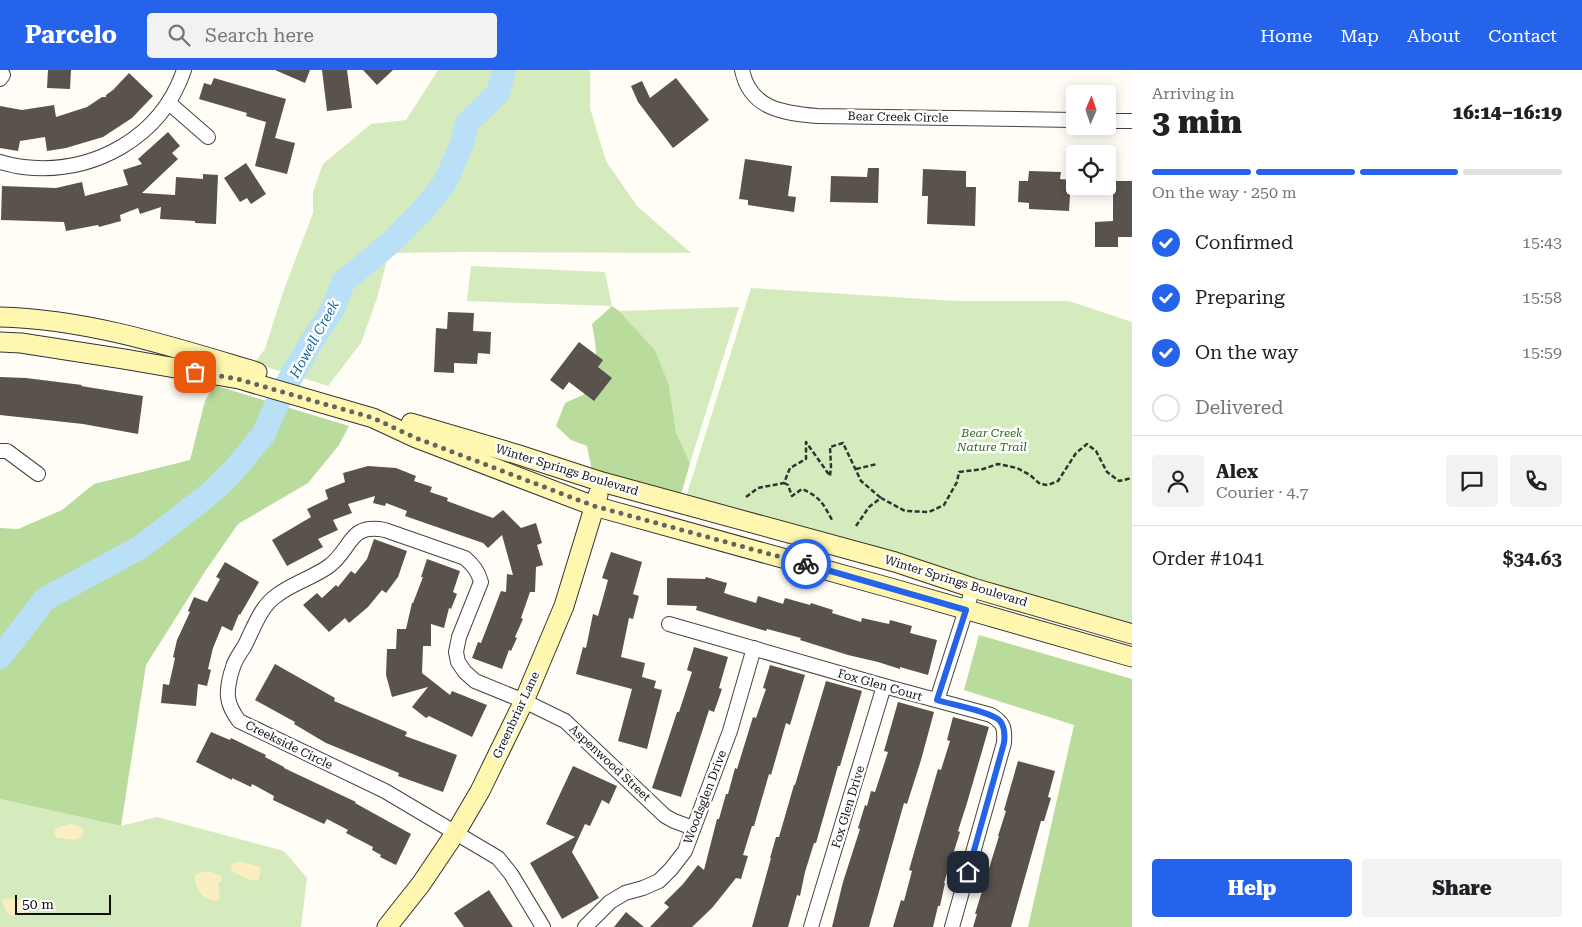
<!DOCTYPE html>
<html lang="en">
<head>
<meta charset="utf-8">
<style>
	body { margin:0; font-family:"Roboto Serif",serif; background:#f2f2f2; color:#202124; height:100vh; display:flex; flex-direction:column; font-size:19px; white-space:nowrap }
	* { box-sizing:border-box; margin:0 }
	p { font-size:16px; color:#757577 }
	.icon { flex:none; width:28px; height:28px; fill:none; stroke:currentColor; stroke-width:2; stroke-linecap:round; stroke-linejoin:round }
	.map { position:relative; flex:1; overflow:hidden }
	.side { display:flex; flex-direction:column; background:#fff; width:450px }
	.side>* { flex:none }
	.needle { width:32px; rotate:2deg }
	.buttons { position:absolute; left:1066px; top:15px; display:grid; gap:10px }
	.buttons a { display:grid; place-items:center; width:50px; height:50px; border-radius:5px; background:#fff; box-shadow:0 2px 12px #0003; font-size:25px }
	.scale { position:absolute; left:15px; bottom:12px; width:96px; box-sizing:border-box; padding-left:5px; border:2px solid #111; border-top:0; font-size:14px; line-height:18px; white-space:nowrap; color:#111; -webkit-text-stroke:4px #fff; paint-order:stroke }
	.pin { position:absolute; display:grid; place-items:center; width:42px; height:42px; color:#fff; margin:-21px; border-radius:10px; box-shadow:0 2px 8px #0006 }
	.courier { position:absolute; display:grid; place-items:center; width:50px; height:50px; margin:-25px; border:4px solid #2563eb; border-radius:50%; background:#fff; color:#222; box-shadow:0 1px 6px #0007 }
	.headline em { font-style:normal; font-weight:800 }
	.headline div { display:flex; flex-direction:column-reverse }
	.headline { display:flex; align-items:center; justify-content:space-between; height:85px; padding:0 20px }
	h1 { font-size:32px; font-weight:800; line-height:38px }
	.bar { display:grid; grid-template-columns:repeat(4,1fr); gap:8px 5px; align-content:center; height:60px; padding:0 20px }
	.bar i { height:6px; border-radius:4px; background:#e0e0e0 }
	.bar .active { background:#2563eb }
	.bar p { grid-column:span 4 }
	.line { display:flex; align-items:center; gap:12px; padding:0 20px; border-top:1px solid #e0e0e0 }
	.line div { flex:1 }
	.round { display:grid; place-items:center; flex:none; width:52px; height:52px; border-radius:5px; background:#f2f2f2 }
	ol { padding:0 20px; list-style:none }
	li { display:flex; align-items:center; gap:15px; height:55px }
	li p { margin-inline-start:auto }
	li .icon { padding:5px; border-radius:50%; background:#2563eb; color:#fff; stroke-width:4 }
	li:last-child { color:#757577 }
	li i { width:28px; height:28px; border:2px solid #e0e0e0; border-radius:50% }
	.cta { display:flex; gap:10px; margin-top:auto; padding:10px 20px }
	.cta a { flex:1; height:58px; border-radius:5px; background:#2563eb; color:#fff; font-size:20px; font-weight:800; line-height:58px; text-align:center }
	.cta a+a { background:#f2f2f2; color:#202124 }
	header { display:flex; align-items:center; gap:30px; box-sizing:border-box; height:70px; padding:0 25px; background:#2563eb; color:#fff }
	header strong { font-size:24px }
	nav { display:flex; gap:28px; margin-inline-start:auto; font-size:18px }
	.search { width:350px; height:45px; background:#f2f2f2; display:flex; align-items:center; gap:12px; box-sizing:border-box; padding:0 18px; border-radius:5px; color:#757577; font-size:19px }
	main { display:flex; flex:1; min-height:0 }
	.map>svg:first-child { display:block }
	.green { fill:#d5ebbd }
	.forest { fill:#b9dc9c }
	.sand { fill:#fbeec1 }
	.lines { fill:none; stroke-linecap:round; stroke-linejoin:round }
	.river { stroke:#b9e0f7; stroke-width:24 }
	.building { fill:#5a524d }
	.street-casing { stroke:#444; stroke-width:16 }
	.secondary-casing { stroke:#333; stroke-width:21 }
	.path { stroke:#333; stroke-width:2.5; stroke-dasharray:5 2.5; stroke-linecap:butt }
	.street { stroke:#fff; stroke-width:14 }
	.secondary { stroke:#fff6b0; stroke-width:19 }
	.done { stroke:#646461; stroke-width:5; stroke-dasharray:0 9 }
	.route { stroke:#2563eb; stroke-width:6 }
	.labels { text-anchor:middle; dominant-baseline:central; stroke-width:5; stroke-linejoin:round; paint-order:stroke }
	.street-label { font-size:12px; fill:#111; stroke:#fff }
	.park-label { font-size:12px; font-style:italic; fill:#2f6b1f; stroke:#fff }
	.water-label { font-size:14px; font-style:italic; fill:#1768a6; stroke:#fff }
</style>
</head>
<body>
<header>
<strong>Parcelo</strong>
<div class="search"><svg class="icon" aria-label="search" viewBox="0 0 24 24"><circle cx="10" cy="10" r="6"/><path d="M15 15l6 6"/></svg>Search here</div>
<nav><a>Home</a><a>Map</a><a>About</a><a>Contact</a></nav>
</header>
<main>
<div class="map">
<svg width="1132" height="857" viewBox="0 0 1132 857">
	<rect width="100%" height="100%" fill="#fffdf5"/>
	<g class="green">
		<path d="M438,0H590V38L606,91L637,136L691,183L467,182L389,183L377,228L361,273L328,316L254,293L265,279L282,225L313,143V122L323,94L371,54L406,50Z"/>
		<path d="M471,196L605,202L612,236L467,231Z"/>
		<path d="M751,218L957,231H1069L1132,252V556L686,427Z"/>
		<path d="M739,237L690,393L676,362L669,315L655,280L619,241Z"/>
		<path d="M0,729L121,756L157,747L284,781L307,808L301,857H0Z"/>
	</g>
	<g class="forest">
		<path d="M612,236L619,241L655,280L669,315L676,362L690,393L681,425L592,401L587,376L571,370L556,356L565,333L587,323C598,294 598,285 592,254Z"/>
		<path d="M214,315L349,356L339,375L308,413L238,454L206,500L146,595L121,756L0,729V458L18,459L62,440L94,414L190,390L205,331Z"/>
		<path d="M979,565L1132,609V857H1028L1074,655L964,620Z"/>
	</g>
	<g class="sand">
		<path d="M71,754L82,758L84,761C81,775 68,768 57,768L54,763L56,758Z"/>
		<path d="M240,791L260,797L261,800L258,811L250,810L232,801L231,795L233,793Z"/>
		<path d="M201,802H211L221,806L222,810L218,814L220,828L217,831C202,831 195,818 195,805Z"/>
		<path d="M10,828L17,830L30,829L34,834C32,838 29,839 25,842C13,851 5,844 2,830Z"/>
	</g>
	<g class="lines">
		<path class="river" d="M0,587L45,529L141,477L213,421L235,399L263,365L283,321L309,276L333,239L343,212L395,169L429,133L446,111L462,73L467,53L498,23L504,0"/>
	</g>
	<g class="building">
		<path d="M48,0H71L70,19L47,18Z"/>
		<path d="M275,0H310L305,13Z"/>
		<path d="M322,0H347L352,38L327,41Z"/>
		<path d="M363,0H393L377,15Z"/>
		<path d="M129,3L153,26L132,48L103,67L66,78L47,81L45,67L20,71L18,81L0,78V36L22,40L54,35L56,47L87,37L102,27H106V25L113,20Z"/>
		<path d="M214,8L286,29L275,68L295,73L287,104L255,96L266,52L246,46L247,43L199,29L204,13L211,15Z"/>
		<path d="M676,8L709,50L673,78L638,32L631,16L642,11L650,28Z"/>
		<path d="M168,62L180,76L172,83L178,89L142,123L175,125L176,107L203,109V104L218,105L216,154L195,153V151L160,149L161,137L140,144L138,138L120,145L121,151L99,157L98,155L66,161L64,152L1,150L2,116L56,118L82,112L85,126L128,115L123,100L142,94L138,89Z"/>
		<path d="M745,89L792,96L788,126L796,127L794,142L748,135V130L739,129Z"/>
		<path d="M246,93L266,124L251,134L247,128L240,132L224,108Z"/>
		<path d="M868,98H879L878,133L830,132L831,106L867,107Z"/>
		<path d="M923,99L966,101V117H976L975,156L927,154L928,126H922Z"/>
		<path d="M1029,101L1061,102L1060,109L1071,110L1069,141L1029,139V133L1018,132L1019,111H1028Z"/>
		<path d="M1113,111H1132V167H1118V177H1095V152L1113,151Z"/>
		<path d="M448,242L474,243L473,261L491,262L490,284L478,283L477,294L454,293V303L434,302L436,258L447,259Z"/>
		<path d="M579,272L603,290L598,297L612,308L594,331L569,312L563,320L550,310Z"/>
		<path d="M0,307L26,308L82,315L81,316L143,326L138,364L83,354L0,345Z"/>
		<path d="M368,396L396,398L416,406L414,411L432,417L430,422L448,428L447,431L493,448L503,440L521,458L536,453L542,473L537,475L543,495L536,497L535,522H530L521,548L523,549L515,567L517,568L511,581L509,580L502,599L472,588L478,572L481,573L501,521L506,522L507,504L513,505L502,465L488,478L483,473L405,446L407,441L386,433L385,436L373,433L375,426L348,434L352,443L333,450L338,460L318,469L323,477L287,496L272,470L311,447L307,439L328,429L325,420L345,412L343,403Z"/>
		<path d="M374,469L407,481L398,507L386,523L382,520L368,537L349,553L345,548L329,562L303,535L317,523L322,528L336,515L338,517L351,501L355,504L367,489Z"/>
		<path d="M611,482L642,492L633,524L639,526L633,549L629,548L621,587L645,593L642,607L656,611L654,618L662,620L647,679L618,671L632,619L576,604L583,577L586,578L593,544L598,546L608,510L602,508Z"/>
		<path d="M427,489L460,501L453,522L457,524L451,539L449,538L444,558L431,554V576H423L422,603L450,625L452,621L487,635L472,667L429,646L426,648L412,637L428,617L392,627L386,605L387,579H396L397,559H406L412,533H413L423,507H421Z"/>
		<path d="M225,492L259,512L240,545L239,544L232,561L222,556L213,578L208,599L211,600L207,616L198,614L196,636L161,633L163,614L169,615L175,588L173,587L177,570L190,542L188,541L194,527L207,532L220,509L216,507Z"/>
		<path d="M706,507L727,513L724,523L756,533L758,526L783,534L785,528L810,535L811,533L833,540L832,543L861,552L862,548L889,554L890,550L912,556L910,563L937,570L928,605L900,597V599L878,592L848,585L800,570L801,568L767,559L766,561L696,540L697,536L667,535V508L705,509Z"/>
		<path d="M694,577L728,587L719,618L722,619L714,642L709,640L681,727L652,718L677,642H679L692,602L687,600Z"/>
		<path d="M275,594L335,628L334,631L407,662L405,666L457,685L443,722L398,706L399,703L326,673L294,654L295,652L255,630Z"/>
		<path d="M770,595L805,605L790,655L786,653L771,705L769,704L754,756H752L743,785L748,786L741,809L736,808L712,838L692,857H650L669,837L664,833L683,814L698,795L704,800L717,749H719L726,724H728L735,698L737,699L753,647L756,648L766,619L763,618Z"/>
		<path d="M826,611L862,621L840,696H838L816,773H814L805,802L800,826L797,825L788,857H752L771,788H770L776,767H779L794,715H795Z"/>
		<path d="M898,632L934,642L921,690L907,734L904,733L869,857H832L843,812L860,759L858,758L865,735L867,736L871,721L875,722L888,682L884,681Z"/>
		<path d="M953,647L989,657L967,733L958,761L960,762L944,813H945L940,836H938L933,857H893L901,830L904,831L912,801L909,800L938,699L941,700L950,671L947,670Z"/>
		<path d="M211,662L230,670L231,668L266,685L265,687L284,697V698L356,732L355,733L411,764L396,795L380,787L381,785L372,780L373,777L346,763L348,760L327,749L324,754L273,730L274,726L252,714L251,717L232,708V710L196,692Z"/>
		<path d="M1018,691L1055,701L1048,727L1051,728L1044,751H1041L1011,857H973L977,844H975L999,766H998L1006,741L1004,740Z"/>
		<path d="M573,696L617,716L609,734L602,730L590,756L585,754L572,782L599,828L562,849L530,793L575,767L546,754Z"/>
		<path d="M489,820L513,857H464L454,843Z"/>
		<path d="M626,842L644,857H614Z"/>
	</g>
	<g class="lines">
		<g class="street-casing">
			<g id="street">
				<path d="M742,0C750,39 783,43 817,46L1075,50"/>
				<path d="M0,9L3,5"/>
				<path d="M169,33L208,67"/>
				<path d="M1108,51H1132"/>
				<path d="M0,92C7,94 15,96 23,97C93,105 161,68 184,0"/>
				<path d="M0,381H7L38,404"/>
				<path d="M669,554L884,616L991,645C1004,653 1005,658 1004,673L952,857"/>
				<path d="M937,630L973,518"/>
				<path d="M543,857L511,804L498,788L385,721L239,651C233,643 229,636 228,627C227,619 230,605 233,597C235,590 240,583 244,577C253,560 260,537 276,526C292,513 313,508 329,496C353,478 348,453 385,460L465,488C473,495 478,501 481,512L459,567L456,582L458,592L465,602L475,611L524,631L565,651L665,746L674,751L693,758"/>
				<path d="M585,857L610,832L625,823L643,818L659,811L671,799L685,781L730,661L754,578"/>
				<path d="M811,857L884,616"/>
			</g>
		</g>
		<g class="secondary-casing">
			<g id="secondary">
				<path d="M0,247C88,249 173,277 257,302"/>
				<path d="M0,272L21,273L124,289L239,309L373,348L416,368L594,436L887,517L1132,587"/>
				<path d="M411,353L516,384L602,412L895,492L973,518L1132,564"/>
				<path d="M387,857L421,814L456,762L480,721L524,631L564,536L598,425"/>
			</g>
		</g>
		<g class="path">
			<path d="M856,399L877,394"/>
			<path d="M784,413L788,415L792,426L802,419C820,427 823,433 832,450"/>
			<path d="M746,427L758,418L784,413L790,398L806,389V372L830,406L831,397L830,377L843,373L861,411L881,428"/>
			<path d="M856,456L869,437L881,428L905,441L929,442L944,435L957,412L959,402L983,399L998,394L1017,398L1030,405L1040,414L1048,415L1058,411L1076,383L1087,374L1096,381L1107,402L1119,411L1132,408"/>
		</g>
		<use href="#street" class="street"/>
		<use href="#secondary" class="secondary"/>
	</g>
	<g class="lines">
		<path class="done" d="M195,302L238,309L373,348L416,368L594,436L806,494"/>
		<path class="route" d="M806,494L966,540L937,630C949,634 993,642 1000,651C1005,657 1005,665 1004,673L968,802"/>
	</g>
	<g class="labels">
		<g class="street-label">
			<text transform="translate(898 47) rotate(1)">Bear Creek Circle</text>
			<text transform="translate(567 400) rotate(17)">Winter Springs Boulevard</text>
			<text transform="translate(956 511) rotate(17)">Winter Springs Boulevard</text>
			<text transform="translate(880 615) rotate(16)">Fox Glen Court</text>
			<text transform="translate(516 645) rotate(-65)">Greenbriar Lane</text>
			<text transform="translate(289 675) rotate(26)">Creekside Circle</text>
			<text transform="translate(610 693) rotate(43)">Aspenwood Street</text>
			<text transform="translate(705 727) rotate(-69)">Woodsglen Drive</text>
			<text transform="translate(848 737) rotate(-73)">Fox Glen Drive</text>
		</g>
		<g class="park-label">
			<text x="992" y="363">Bear Creek<tspan x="992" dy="14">Nature Trail</tspan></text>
		</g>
		<g class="water-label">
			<text transform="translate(314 269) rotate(-61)">Howell Creek</text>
		</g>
	</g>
</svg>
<div class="buttons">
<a><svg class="needle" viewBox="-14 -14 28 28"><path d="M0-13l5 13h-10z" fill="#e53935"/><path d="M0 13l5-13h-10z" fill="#757577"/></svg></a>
<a><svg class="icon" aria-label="locate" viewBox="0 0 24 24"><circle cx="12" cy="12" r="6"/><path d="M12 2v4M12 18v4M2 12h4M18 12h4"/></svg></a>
</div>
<div class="scale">50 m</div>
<div class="pin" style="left:195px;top:302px;background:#ea580c"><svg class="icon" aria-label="bag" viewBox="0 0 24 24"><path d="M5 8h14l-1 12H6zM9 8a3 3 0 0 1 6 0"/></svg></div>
<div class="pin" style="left:968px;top:802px;background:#1f2937"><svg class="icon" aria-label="home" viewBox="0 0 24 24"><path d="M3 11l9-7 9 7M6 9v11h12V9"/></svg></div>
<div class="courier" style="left:806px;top:494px"><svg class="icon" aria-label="bike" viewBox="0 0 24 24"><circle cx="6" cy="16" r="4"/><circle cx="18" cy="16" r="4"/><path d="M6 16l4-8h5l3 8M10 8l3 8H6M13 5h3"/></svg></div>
</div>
<section class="side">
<div class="headline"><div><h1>3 min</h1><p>Arriving in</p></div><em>16:14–16:19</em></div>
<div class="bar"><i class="active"></i><i class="active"></i><i class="active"></i><i></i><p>On the way · 250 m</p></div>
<ol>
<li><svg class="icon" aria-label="check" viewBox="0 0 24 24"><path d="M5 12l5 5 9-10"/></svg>Confirmed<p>15:43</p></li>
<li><svg class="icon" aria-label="check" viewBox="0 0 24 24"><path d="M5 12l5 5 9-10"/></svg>Preparing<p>15:58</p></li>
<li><svg class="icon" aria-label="check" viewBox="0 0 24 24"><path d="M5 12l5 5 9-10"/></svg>On the way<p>15:59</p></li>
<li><i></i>Delivered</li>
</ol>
<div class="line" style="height:90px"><a class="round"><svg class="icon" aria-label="person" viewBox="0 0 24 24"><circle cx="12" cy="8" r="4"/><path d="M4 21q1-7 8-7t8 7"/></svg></a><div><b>Alex</b><p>Courier · 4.7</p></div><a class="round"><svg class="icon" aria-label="chat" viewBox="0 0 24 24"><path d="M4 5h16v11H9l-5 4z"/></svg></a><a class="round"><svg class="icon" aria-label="phone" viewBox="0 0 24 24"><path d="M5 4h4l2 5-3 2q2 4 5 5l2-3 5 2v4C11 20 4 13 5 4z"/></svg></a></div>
<div class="line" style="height:65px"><div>Order #1041</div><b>$34.63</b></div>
<div class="cta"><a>Help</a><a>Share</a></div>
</section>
</main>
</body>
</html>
